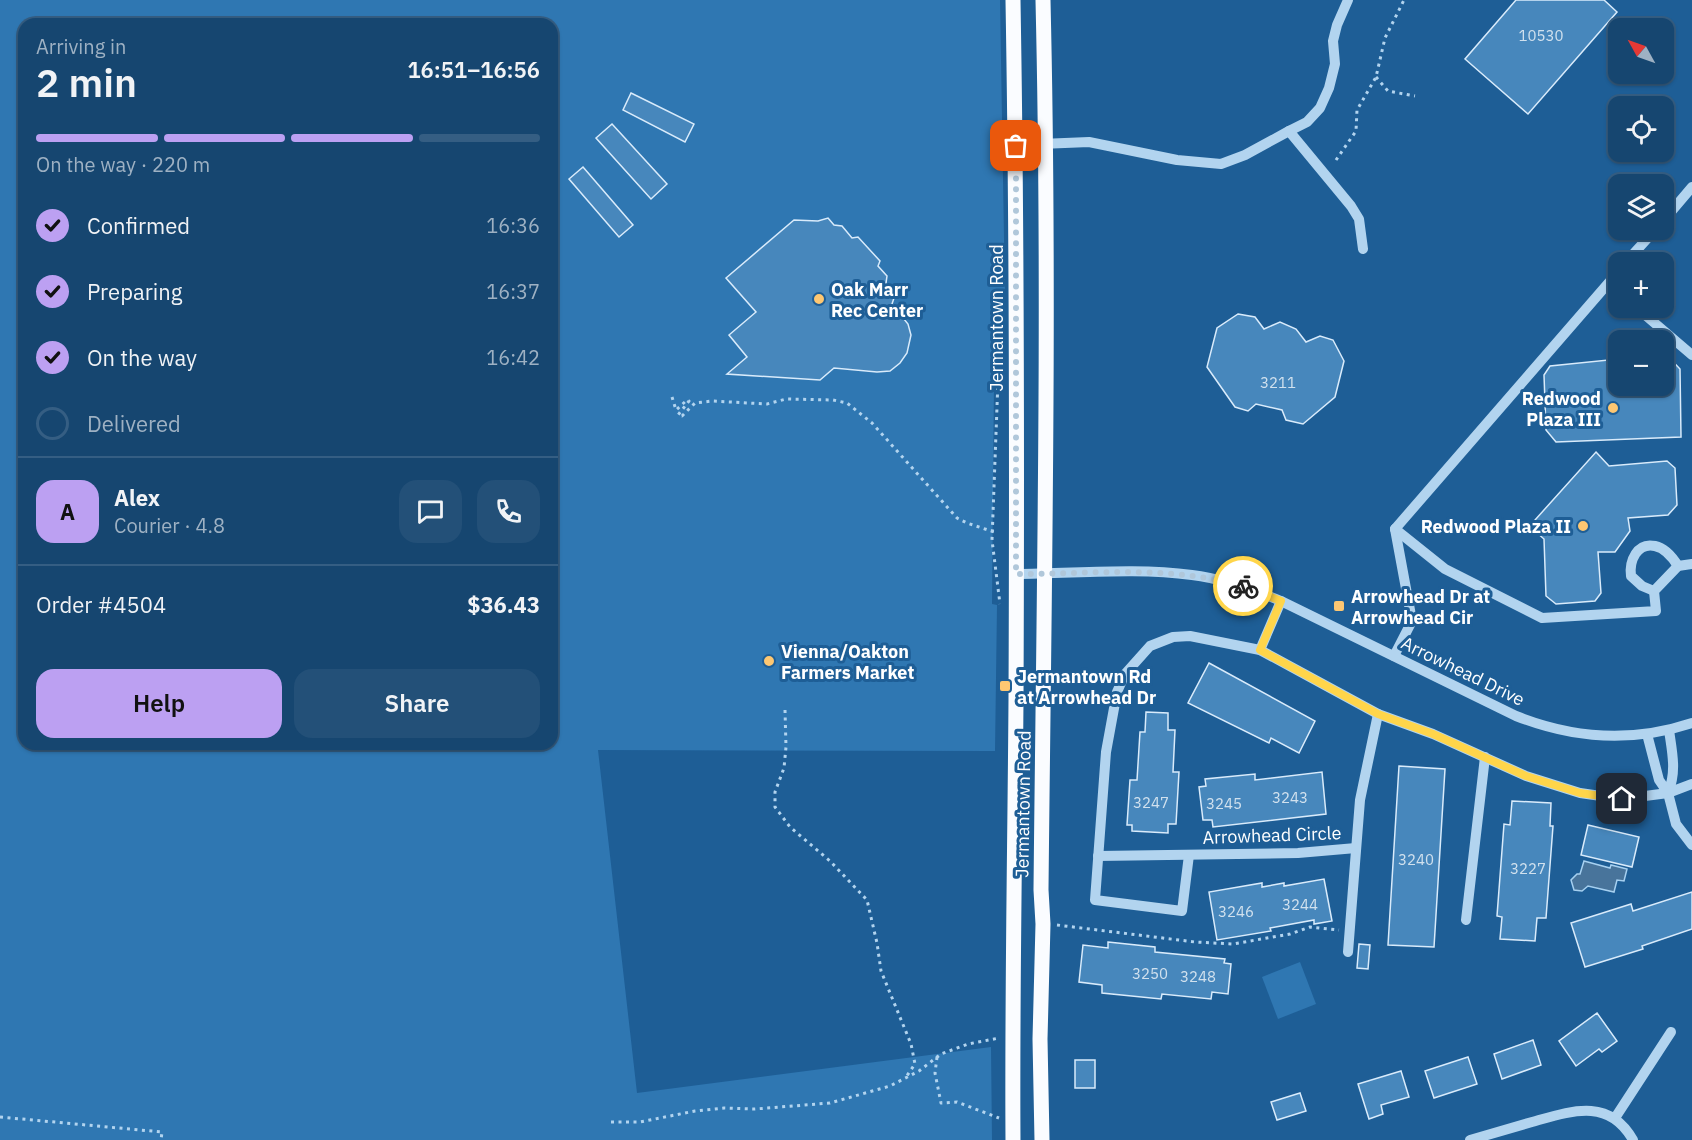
<!DOCTYPE html>
<html lang="en">
<head>
<meta charset="utf-8">
<style>
	body { margin:0; font-family:"IBM Plex Sans",sans-serif; background:#235078; color:#f1f3f6; height:100vh; display:flex; flex-direction:column; font-size:22px; white-space:nowrap }
	* { box-sizing:border-box; margin:0 }
	p { font-size:20px; color:#9eb1c3 }
	.icon { flex:none; width:33px; height:33px; fill:none; stroke:currentColor; stroke-width:2; stroke-linecap:round; stroke-linejoin:round }
	.map { position:relative; flex:1; overflow:hidden }
	.drawer { position:absolute; left:18px; top:18px; width:540px; height:732px; display:flex; flex-direction:column; background:#164670; border-radius:18px; box-shadow:0 2px 4px #0004,0 0 0 2px #355e83 }
	.drawer>* { flex:none }
	.needle { width:39px; rotate:310deg }
	.controls { position:absolute; left:1608px; top:18px; display:grid; gap:12px }
	.controls a { display:grid; place-items:center; width:66px; height:66px; border-radius:12px; background:#164670; box-shadow:0 2px 4px #0004,0 0 0 2px #355e83; font-size:30px }
	.pin { position:absolute; display:grid; place-items:center; width:51px; height:51px; color:#fff; margin:-26px; border-radius:12px; box-shadow:0 3px 9px #0006 }
	.courier { position:absolute; display:grid; place-items:center; width:60px; height:60px; margin:-30px; border:4px solid #ffd54a; border-radius:50%; background:#fff; color:#222; box-shadow:0 2px 8px #0007 }
	.summary em { font-style:normal; font-weight:600 }
	.summary div { display:flex; flex-direction:column-reverse }
	.summary { display:flex; align-items:center; justify-content:space-between; height:102px; padding:0 18px }
	h1 { font-size:39px; font-weight:600; line-height:45px }
	.bar { display:grid; grid-template-columns:repeat(4,1fr); gap:9px 6px; align-content:center; height:72px; padding:0 18px }
	.bar i { height:8px; border-radius:4px; background:#355e83 }
	.bar .selected { background:#bca0f2 }
	.bar p { grid-column:span 4 }
	.line { display:flex; align-items:center; gap:15px; padding:0 18px; border-top:2px solid #355e83 }
	.line div { flex:1 }
	.round { display:grid; place-items:center; flex:none; width:63px; height:63px; border-radius:18px; background:#235078 }
	ol { padding:0 18px; list-style:none }
	li { display:flex; align-items:center; gap:18px; height:66px }
	li p { margin-inline-start:auto }
	li .icon { padding:6px; border-radius:50%; background:#bca0f2; color:#111; stroke-width:4 }
	li:last-child { color:#9eb1c3 }
	li i { width:33px; height:33px; border:3px solid #355e83; border-radius:50% }
	.cta { display:flex; gap:12px; margin-top:auto; padding:12px 18px }
	.cta a { flex:1; height:69px; border-radius:18px; background:#bca0f2; color:#111; font-size:24px; font-weight:600; line-height:69px; text-align:center }
	.cta a+a { background:#235078; color:#f1f3f6 }
	.map>svg:first-child { display:block }
	.green { fill:#2f77b2; fill-rule:evenodd }
	.water { fill:#48749b; stroke:#a6d0f0; stroke-width:1.5 }
	.building { fill:#4787bc; stroke:#d9ebfb; stroke-width:1.5 }
	.lines { fill:none; stroke-linecap:round; stroke-linejoin:round }
	.path { stroke:#b2d4ef; stroke-width:3; stroke-dasharray:3 4.5; stroke-linecap:butt }
	.minor { stroke:#b2d4ef; stroke-width:10 }
	.major { stroke:#fafcff; stroke-width:15 }
	.done { stroke:#b0c7da; stroke-width:6; stroke-dasharray:0 10.8 }
	.route { stroke:#ffd54a; stroke-width:8 }
	.poi-dot { fill:#fdc772; stroke:#1e5e96; stroke-width:2 }
	.labels { text-anchor:middle; dominant-baseline:central; stroke-width:6; stroke-linejoin:round; paint-order:stroke }
	.number-label { font-size:15px; fill:#d1e1ee }
	.poi-label { font-size:18px; font-weight:bold; fill:#fff; stroke:#1e5e96; text-anchor:start }
	.street-label { font-size:18px; fill:#fff; stroke:#1e5e96 }
</style>
</head>
<body>
<div class="map">
<svg width="1692" height="1140" viewBox="0 0 1692 1140">
	<rect width="100%" height="100%" fill="#1e5e96"/>
	<g class="green">
		<path d="M0,0H1000L1005,297L994,379L992,604L997,605L995,751L598,750L637,1093L991,1047L992,1140H0ZM24,24H552V744H24Z"/>
		<path d="M1300,962L1316,1004L1278,1019L1262,977Z"/>
	</g>
	<path class="water" d="M1584,861L1610,868L1611,865L1627,869L1624,881L1617,880L1614,892L1588,886L1582,891L1574,890L1571,880L1577,874H1580Z"/>
	<g class="building">
		<path d="M1516,0H1604L1617,12L1528,114L1465,59Z"/>
		<path d="M631,93L694,124L685,142L623,110Z"/>
		<path d="M612,124L667,184L651,199L596,138Z"/>
		<path d="M583,167L633,225L619,237L569,179Z"/>
		<path d="M828,218L834,225L842,226L852,238L858,237L880,261L878,266L887,276L886,283L895,295L892,304L908,324L911,335L907,353L900,363L890,371L877,372L834,368L820,380L727,374L747,357L729,335L756,312L726,278L794,220L818,221Z"/>
		<path d="M1238,314L1255,317L1264,329L1280,322L1296,329L1306,342L1320,336L1333,340L1344,361L1335,397L1303,424L1286,420L1282,410L1256,404L1248,411L1235,407L1207,367L1217,328Z"/>
		<path d="M1664,352L1680,369L1681,437L1556,442L1546,430L1544,375L1550,366L1618,359V386H1664Z"/>
		<path d="M1596,452L1609,466L1667,461L1675,468L1677,505L1668,515L1628,518L1630,531L1615,552H1598L1601,593L1595,601L1556,604L1546,596L1544,539L1536,532L1535,520Z"/>
		<path d="M1209,663L1315,721L1299,753L1271,738L1269,743L1188,703Z"/>
		<path d="M1146,712L1168,713V730H1175L1173,772H1179L1176,824H1168V833L1132,831V825H1127L1130,780H1137L1140,732H1145Z"/>
		<path d="M1399,766L1445,769L1434,947L1388,945Z"/>
		<path d="M1322,772L1326,814L1213,827L1212,820H1203L1199,787L1206,786L1205,779L1255,774V780Z"/>
		<path d="M1512,801L1551,803L1550,826H1553L1546,918H1537L1535,941L1500,939L1502,917L1497,916L1504,824L1510,825Z"/>
		<path d="M1588,825L1639,837L1632,867L1581,855Z"/>
		<path d="M1324,879L1332,921L1314,924V920L1270,928L1271,931L1217,940L1209,892L1262,883V887L1284,883V886Z"/>
		<path d="M1692,892V929L1642,946L1643,949L1585,967L1571,923L1631,904L1633,911Z"/>
		<path d="M1108,942L1155,947V952L1225,959L1224,963L1231,964L1228,994L1212,992L1211,999L1162,994L1161,999L1102,993V985L1079,982L1083,945L1108,948Z"/>
		<path d="M1359,944L1370,945L1368,969L1357,968Z"/>
		<path d="M1597,1013L1617,1041L1602,1052L1599,1049L1576,1066L1559,1041Z"/>
		<path d="M1533,1040L1541,1065L1502,1079L1494,1054Z"/>
		<path d="M1468,1057L1477,1084L1434,1098L1425,1071Z"/>
		<rect x="1075" y="1060" width="20" height="28"/>
		<path d="M1401,1071L1409,1097L1381,1105L1383,1114L1369,1119L1358,1084Z"/>
		<path d="M1300,1093L1306,1111L1277,1120L1271,1102Z"/>
	</g>
	<g class="lines">
		<g class="path">
			<path d="M1376,77L1388,91L1415,96"/>
			<path d="M1336,160L1356,131L1357,110L1376,77L1385,38L1404,0"/>
			<path d="M1000,327L992,540L1000,604"/>
			<path d="M672,397L676,410L687,400L689,401L678,415L682,416L695,403L712,401L767,404L786,399L833,400L847,403L872,423L957,518L967,523L994,532"/>
			<path d="M785,710L786,747L784,768L775,792V807L790,827L830,861L867,900L877,943L881,971L911,1044L915,1064L906,1077"/>
			<path d="M1057,925L1195,942L1233,944L1290,934L1310,927L1339,930"/>
			<path d="M937,1057L935,1073L941,1103L957,1102L999,1118"/>
			<path d="M0,1117L162,1132L161,1140"/>
			<path d="M611,1122H640L695,1111L724,1108L755,1109L830,1103L890,1086L919,1071L941,1054L968,1044L999,1038"/>
		</g>
		<g class="minor">
			<path d="M1289,131L1307,122L1320,108L1329,88L1335,64L1333,41L1337,25L1348,0"/>
			<path d="M1016,145L1089,142L1177,160L1221,164L1245,155L1289,131L1351,206L1359,219L1363,249"/>
			<path d="M1664,220L1692,187"/>
			<path d="M1626,262L1655,230"/>
			<path d="M1637,308L1692,355"/>
			<path d="M1395,529L1445,569L1542,618L1656,611L1654,591L1678,566L1692,564"/>
			<path d="M1395,529L1618,272"/>
			<path d="M1016,574C1074,574 1134,567 1192,575C1223,579 1252,589 1281,601L1516,716C1574,739 1632,743 1692,723"/>
			<path d="M1654,591L1642,586L1631,576C1629,561 1637,542 1655,546C1665,548 1673,558 1678,566"/>
			<path d="M1260,650L1281,601"/>
			<path d="M1394,656L1412,621L1395,529"/>
			<path d="M1647,734L1659,780L1668,793C1677,771 1672,752 1669,730"/>
			<path d="M1668,793L1676,824L1692,845"/>
			<path d="M1189,855L1182,911L1095,900L1106,752L1117,692L1125,674L1150,646L1173,637L1190,636L1260,650L1378,714L1433,734L1526,776L1580,793L1622,799L1668,793L1692,784"/>
			<path d="M1098,856L1298,853L1356,848"/>
			<path d="M1466,920L1485,757"/>
			<path d="M1348,952L1360,800L1378,714"/>
			<path d="M1615,1118L1671,1032"/>
			<path d="M1470,1140C1490,1134 1511,1128 1532,1122C1571,1111 1609,1097 1633,1140"/>
		</g>
		<g class="major">
			<path d="M1013,1140C1012,993 1015,846 1016,699C1017,466 1017,233 1013,0"/>
			<path d="M1042,1140L1040,1039L1043,924L1041,890C1044,594 1050,297 1043,0"/>
		</g>
	</g>
	<g class="lines">
		<path class="done" d="M1016,146V574C1092,574 1169,565 1243,586"/>
		<path class="route" d="M1243,586L1281,601L1260,650L1378,714L1433,734L1526,776L1580,793L1622,799"/>
	</g>
	<g class="poi-dot">
		<circle cx="819" cy="299" r="6"/>
		<circle cx="1613" cy="408" r="6"/>
		<circle cx="1583" cy="526" r="6"/>
		<rect x="1333" y="600" width="12" height="12" rx="3"/>
		<circle cx="769" cy="661" r="6"/>
		<rect x="999" y="680" width="12" height="12" rx="3"/>
	</g>
	<g class="labels">
		<g class="number-label">
			<text x="1541" y="35">10530</text>
			<text x="1278" y="382">3211</text>
			<text x="1290" y="797">3243</text>
			<text x="1151" y="802">3247</text>
			<text x="1224" y="803">3245</text>
			<text x="1416" y="859">3240</text>
			<text x="1528" y="868">3227</text>
			<text x="1300" y="904">3244</text>
			<text x="1236" y="911">3246</text>
			<text x="1150" y="973">3250</text>
			<text x="1198" y="976">3248</text>
		</g>
		<g class="poi-label">
			<text x="831" y="289">Oak Marr<tspan x="831" dy="21">Rec Center</tspan></text>
			<text x="1601" y="398" text-anchor="end">Redwood<tspan x="1601" dy="21">Plaza III</tspan></text>
			<text x="1571" y="526" text-anchor="end">Redwood Plaza II</text>
			<text x="1351" y="596">Arrowhead Dr at<tspan x="1351" dy="21">Arrowhead Cir</tspan></text>
			<text x="781" y="651">Vienna/Oakton<tspan x="781" dy="21">Farmers Market</tspan></text>
			<text x="1017" y="676">Jermantown Rd<tspan x="1017" dy="21">at Arrowhead Dr</tspan></text>
		</g>
		<g class="street-label">
			<text transform="translate(996 318) rotate(-90)">Jermantown Road</text>
			<text transform="translate(1463 671) rotate(26)">Arrowhead Drive</text>
			<text transform="translate(1023 804) rotate(-89)">Jermantown Road</text>
			<text transform="translate(1272 835) rotate(-2)">Arrowhead Circle</text>
		</g>
	</g>
</svg>
<div class="controls">
<a><svg class="needle" viewBox="-14 -14 28 28"><path d="M0-13l5 13h-10z" fill="#e53935"/><path d="M0 13l5-13h-10z" fill="#9eb1c3"/></svg></a>
<a><svg class="icon" aria-label="locate" viewBox="0 0 24 24"><circle cx="12" cy="12" r="6"/><path d="M12 2v4M12 18v4M2 12h4M18 12h4"/></svg></a>
<a><svg class="icon" aria-label="layers" viewBox="0 0 24 24"><path d="M12 4l9 5-9 5-9-5zM3 14l9 5 9-5"/></svg></a>
<a>+</a>
<a>−</a>
</div>
<div class="pin" style="left:1016px;top:146px;background:#ea580c"><svg class="icon" aria-label="bag" viewBox="0 0 24 24"><path d="M5 8h14l-1 12H6zM9 8a3 3 0 0 1 6 0"/></svg></div>
<div class="pin" style="left:1622px;top:799px;background:#1f2937"><svg class="icon" aria-label="home" viewBox="0 0 24 24"><path d="M3 11l9-7 9 7M6 9v11h12V9"/></svg></div>
<div class="courier" style="left:1243px;top:586px"><svg class="icon" aria-label="bike" viewBox="0 0 24 24"><circle cx="6" cy="16" r="4"/><circle cx="18" cy="16" r="4"/><path d="M6 16l4-8h5l3 8M10 8l3 8H6M13 5h3"/></svg></div>
<section class="drawer">
<div class="summary"><div><h1>2 min</h1><p>Arriving in</p></div><em>16:51–16:56</em></div>
<div class="bar"><i class="selected"></i><i class="selected"></i><i class="selected"></i><i></i><p>On the way · 220 m</p></div>
<ol>
<li><svg class="icon" aria-label="check" viewBox="0 0 24 24"><path d="M5 12l5 5 9-10"/></svg>Confirmed<p>16:36</p></li>
<li><svg class="icon" aria-label="check" viewBox="0 0 24 24"><path d="M5 12l5 5 9-10"/></svg>Preparing<p>16:37</p></li>
<li><svg class="icon" aria-label="check" viewBox="0 0 24 24"><path d="M5 12l5 5 9-10"/></svg>On the way<p>16:42</p></li>
<li><i></i>Delivered</li>
</ol>
<div class="line" style="height:108px"><b class="round" style="background:#bca0f2;color:#111">A</b><div><b>Alex</b><p>Courier · 4.8</p></div><a class="round"><svg class="icon" aria-label="chat" viewBox="0 0 24 24"><path d="M4 5h16v11H9l-5 4z"/></svg></a><a class="round"><svg class="icon" aria-label="phone" viewBox="0 0 24 24"><path d="M5 4h4l2 5-3 2q2 4 5 5l2-3 5 2v4C11 20 4 13 5 4z"/></svg></a></div>
<div class="line" style="height:78px"><div>Order #4504</div><b>$36.43</b></div>
<div class="cta"><a>Help</a><a>Share</a></div>
</section>
</div>
</body>
</html>
